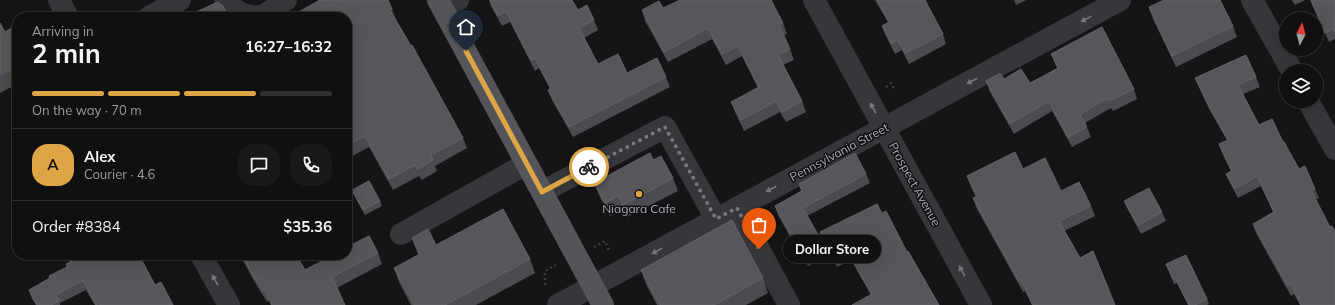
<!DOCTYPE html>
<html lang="en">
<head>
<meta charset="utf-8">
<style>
	body { margin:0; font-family:Mulish,sans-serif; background:#19191a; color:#f1f3f6; height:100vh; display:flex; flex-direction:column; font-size:15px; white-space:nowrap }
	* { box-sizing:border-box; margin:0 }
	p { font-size:13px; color:#9c9d9f }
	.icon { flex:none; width:22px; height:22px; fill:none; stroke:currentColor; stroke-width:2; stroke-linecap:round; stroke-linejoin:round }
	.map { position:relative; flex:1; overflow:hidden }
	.drawer { position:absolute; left:12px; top:12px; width:340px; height:248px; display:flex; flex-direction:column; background:#101011; border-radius:16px; box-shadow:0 4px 16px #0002,0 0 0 1px #303031 }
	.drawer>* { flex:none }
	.needle { width:26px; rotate:6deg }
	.buttons { position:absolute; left:1279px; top:12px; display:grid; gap:8px }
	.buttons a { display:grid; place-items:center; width:44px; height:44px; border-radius:50%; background:#101011; box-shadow:0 4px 16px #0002,0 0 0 1px #303031; font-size:20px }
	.pin { position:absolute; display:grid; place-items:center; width:34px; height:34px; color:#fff; margin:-41px -17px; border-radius:50% 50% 50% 0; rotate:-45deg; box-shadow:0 0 4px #0007 }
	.pin .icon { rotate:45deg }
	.courier { position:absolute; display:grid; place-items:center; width:40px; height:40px; margin:-20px; border:3px solid #dea545; border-radius:50%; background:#fff; color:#222; box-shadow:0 1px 5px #0007 }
	.bubble { position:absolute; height:28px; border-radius:14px; background:#101011; box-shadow:0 4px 16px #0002,0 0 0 1px #303031; font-size:13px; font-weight:700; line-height:28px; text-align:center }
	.overview em { font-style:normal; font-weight:700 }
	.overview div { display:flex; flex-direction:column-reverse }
	.overview { display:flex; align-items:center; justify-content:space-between; height:68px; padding:0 20px }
	h1 { font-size:26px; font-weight:700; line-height:30px }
	.bar { display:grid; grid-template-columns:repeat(4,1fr); gap:6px 4px; align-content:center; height:48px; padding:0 20px }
	.bar i { height:5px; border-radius:3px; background:#303031 }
	.bar .selected { background:#dea545 }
	.bar p { grid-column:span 4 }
	.line { display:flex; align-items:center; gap:10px; padding:0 20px; border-top:1px solid #303031 }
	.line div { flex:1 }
	.round { display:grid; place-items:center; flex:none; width:42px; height:42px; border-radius:16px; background:#19191a }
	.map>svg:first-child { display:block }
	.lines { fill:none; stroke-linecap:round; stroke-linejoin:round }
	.path { stroke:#3d3e42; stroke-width:2.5; stroke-dasharray:2 3; stroke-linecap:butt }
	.minor { stroke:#37373b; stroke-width:22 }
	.major { stroke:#53555a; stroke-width:22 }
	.wall { fill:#4b4c51 }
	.shaded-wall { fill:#313235 }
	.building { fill:#55575b; stroke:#626469 }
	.oneway { fill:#75787e }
	.done { stroke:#75787e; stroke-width:4; stroke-dasharray:0 7.2 }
	.route { stroke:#dea545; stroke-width:5 }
	.poi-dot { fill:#dea545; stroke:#101012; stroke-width:1.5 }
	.labels { text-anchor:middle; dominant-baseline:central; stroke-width:3; stroke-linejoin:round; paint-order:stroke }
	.street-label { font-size:12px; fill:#a8adb5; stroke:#101012 }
	.poi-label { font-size:12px; fill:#a8adb5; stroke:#101012 }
</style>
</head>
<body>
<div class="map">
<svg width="1335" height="305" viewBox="0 0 1335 305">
	<rect width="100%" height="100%" fill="#151517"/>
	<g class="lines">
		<g class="path">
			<path d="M886,87L891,83L895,91"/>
			<path d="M594,247L605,241L609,250"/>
			<path d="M545,285V271L556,265"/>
		</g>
		<g class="minor">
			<path d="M59,0L68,17"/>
			<path d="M225,0C230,6 236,11 243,14C267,22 268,10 286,0"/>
			<path d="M814,0L981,305"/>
			<path d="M1252,0L1292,71"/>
			<path d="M443,9L458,0"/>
			<path d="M149,17L180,0"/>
			<path d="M1308,101L1335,149"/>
			<path d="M542,192L665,127L716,219"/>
			<path d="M737,208L789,305"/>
			<path d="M401,234L526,164"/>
			<path d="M201,255L229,305"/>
			<path d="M558,305L1120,0"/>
		</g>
		<path class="major" d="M438,0L603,305"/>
	</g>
	<g class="wall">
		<path d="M489,0H572L578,10L594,20L598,30L584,38L598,64L627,73L666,77L670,87L573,137L552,100L548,90L550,89L539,68L535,71L510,22L502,26L491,6Z"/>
		<path d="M875,0H925L943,34L946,44L909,64L902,50L895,54L886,36L882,26L888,22Z"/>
		<path d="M1014,0H1026L1016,5Z"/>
		<path d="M1292,0H1305L1295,5Z"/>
		<path d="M1310,0H1335V39L1329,42Z"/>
		<path d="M1149,7L1233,26L1237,37L1176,67L1153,19Z"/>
		<path d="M663,8L783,23L787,34L784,35L790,49L794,60L783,65L802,101L806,112L786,122L780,112L744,131L735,112L731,102L758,88L742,56L726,65L712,39L668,62L645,21L642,10Z"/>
		<path d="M392,9L396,19V20L463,138L467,148L435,166L437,171L422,180L419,176L393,190L369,147L347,159V17H296L295,14Z"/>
		<path d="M0,23L5,32L17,25V84L0,93Z"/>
		<path d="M1051,54L1134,89L1137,99L1113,111L1111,108L1085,123L1091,137L1072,147L1052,111L1014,134L990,92L986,81L1004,79L1030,83L1057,68L1055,64Z"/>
		<path d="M1256,77L1260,87L1243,94L1259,125L1283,142L1299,169L1315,189L1319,198L1316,199L1335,305H1300L1294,294L1291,296L1256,233L1253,224L1273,212L1261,186L1238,198L1230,183L1226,174L1231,171L1222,153L1219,144L1227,140L1209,109L1199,87L1195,78Z"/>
		<path d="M653,160L673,178L678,191L627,217L623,209L610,216L599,195L594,183Z"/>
		<path d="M1023,169L1061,191L1091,206L1095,216L1064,231L1080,258L1115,305H1032L1025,291L1023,292L977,209L973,198L976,197L971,187L967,176Z"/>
		<path d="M866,174L870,183L807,216L825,247L828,255L808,266L795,241L793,242L778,215L775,206L801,191L799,184Z"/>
		<path d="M347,182L351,194L347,197Z"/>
		<path d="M352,190L380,201L382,206L365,215L354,195Z"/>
		<path d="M1124,201L1162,212L1166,221L1141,234L1128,210Z"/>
		<path d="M882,213L907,252L939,305L871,295L851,260L837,267L824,242L820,232Z"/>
		<path d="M412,238L436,245L530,259L535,273L476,305H411L399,282L394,268L418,255Z"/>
		<path d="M378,253L382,264L337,288L345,305H271L269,301L267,302L254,281L240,255H296L305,270Z"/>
		<path d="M74,255H144L140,257L155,285L173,305H95L86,290L60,303V305H36L32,299L29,290L50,278L67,267L66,264L76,259Z"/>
		<path d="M1166,264L1207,299L1209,304L1207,305H1188L1177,283L1174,284Z"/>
		<path d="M641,270L763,278L768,293L746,305H657L646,284Z"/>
	</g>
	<path class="shaded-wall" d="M392,9L396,19L394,21L390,10Z"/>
	<g class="building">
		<path d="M320,0H388L392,9L390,10L411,46L412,45L463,138L431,155L433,160L418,169L415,165L389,179L365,136L347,145V17H297L295,14Z"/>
		<path d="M490,0H572L578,10L587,5L594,20L579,28L598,64L618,54L627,73L657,58L666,77L569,127L548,90L551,88L535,58L531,60L506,11L498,16Z"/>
		<path d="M680,0H771L783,23L779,25L790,49L778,55L802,101L782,112L776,101L741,120L731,102L759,87L738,46L722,54L708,28L664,52L642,10L659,1L663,8Z"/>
		<path d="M877,0H925L943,34L905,53L898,40L891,43L882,26L889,22Z"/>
		<path d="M1164,0H1220L1233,26L1172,56L1149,7Z"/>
		<path d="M1311,0H1335V32L1334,29L1325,33Z"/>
		<path d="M218,2L223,6L229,17H185Z"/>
		<path d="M0,23L5,32L17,25V66L0,75Z"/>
		<path d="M1102,27L1134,89L1109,101L1108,98L1080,114L1087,127L1068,137L1049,101L1010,124L986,81L1000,73L1004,79L1021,69L1030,83L1059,68L1051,54Z"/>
		<path d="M1246,55L1256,77L1238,85L1259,125L1272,119L1283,142H1284L1299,169L1305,166L1315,189L1311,190L1330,227L1332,226L1335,232V305H1301L1291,284L1288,286L1253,224L1274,212L1257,176L1235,189L1226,174L1232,171L1219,144L1228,140L1206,100L1195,78Z"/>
		<path d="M1015,152L1023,169L1045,158L1061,191L1079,182L1091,206L1059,221L1080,258L1093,251L1115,305H1037L1036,304L1033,305L1021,280L1019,281L973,198L977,196L967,176Z"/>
		<path d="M650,153L653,160L661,156L673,178L623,205L618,196L605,203L594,183Z"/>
		<path d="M855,153L866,174L803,208L825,247L805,257L792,232L790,233L775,206L802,191L799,184Z"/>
		<path d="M369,181L380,201L363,210L352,190Z"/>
		<path d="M1149,188L1162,212L1138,225L1124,201Z"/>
		<path d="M877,204L882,213L886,211L907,252L908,251L939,305H852L872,294L847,251L834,258L820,232Z"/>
		<path d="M503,209L530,259L445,305H414L394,268L420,254L412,238L428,229L436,245Z"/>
		<path d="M732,220L763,278L714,305H660L641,270Z"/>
		<path d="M369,236L378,253L332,277L345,305H272L265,290L263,291L250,270L242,255H296L305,270L333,255H347V247Z"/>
		<path d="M75,255H139L155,285L161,282L173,305H100L99,303L96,305L83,280L56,295L59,301L51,305H37L29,290L50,278L49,276L67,267L66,264L76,259Z"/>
		<path d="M1186,255L1207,299L1195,305H1189L1175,278L1173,279L1166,264Z"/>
	</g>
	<defs><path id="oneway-solid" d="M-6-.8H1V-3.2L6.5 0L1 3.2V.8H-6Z"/></defs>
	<g class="oneway">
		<use href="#oneway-solid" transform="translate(1086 19) rotate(152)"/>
		<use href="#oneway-solid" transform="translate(972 81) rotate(152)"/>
		<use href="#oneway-solid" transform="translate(873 108) rotate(-119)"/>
		<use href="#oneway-solid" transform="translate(771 189) rotate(152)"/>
		<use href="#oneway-solid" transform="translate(657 251) rotate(151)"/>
		<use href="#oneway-solid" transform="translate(962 271) rotate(-119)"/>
		<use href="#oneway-solid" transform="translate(215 280) rotate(-119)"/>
	</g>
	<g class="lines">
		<path class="done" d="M589,167L665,127L716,219L737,208L759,249"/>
		<path class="route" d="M466,51L542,192L589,167"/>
	</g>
	<circle class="poi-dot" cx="639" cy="194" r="4"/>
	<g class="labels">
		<g class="street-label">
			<text transform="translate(839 152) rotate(-28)">Pennsylvania Street</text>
			<text transform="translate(915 184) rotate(61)">Prospect Avenue</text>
		</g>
		<g class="poi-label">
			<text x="639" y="208">Niagara Cafe</text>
		</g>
	</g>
</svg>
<div class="buttons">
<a><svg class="needle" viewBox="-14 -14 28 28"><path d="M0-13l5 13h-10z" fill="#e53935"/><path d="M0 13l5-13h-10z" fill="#9c9d9f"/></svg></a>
<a><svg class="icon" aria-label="layers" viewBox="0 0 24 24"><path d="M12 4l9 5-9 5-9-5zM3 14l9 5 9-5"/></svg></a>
</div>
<div class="pin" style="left:759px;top:249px;background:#ea580c"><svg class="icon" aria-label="bag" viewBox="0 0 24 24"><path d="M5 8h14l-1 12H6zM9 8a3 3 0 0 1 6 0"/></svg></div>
<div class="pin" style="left:466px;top:51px;background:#1f2937"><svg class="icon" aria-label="home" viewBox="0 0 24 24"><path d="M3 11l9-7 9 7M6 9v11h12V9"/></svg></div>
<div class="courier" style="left:589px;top:167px"><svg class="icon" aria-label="bike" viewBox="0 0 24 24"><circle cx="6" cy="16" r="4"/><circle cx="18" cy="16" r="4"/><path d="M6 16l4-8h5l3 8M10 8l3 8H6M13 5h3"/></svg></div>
<div class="bubble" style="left:783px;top:235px;width:98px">Dollar Store</div>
<section class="drawer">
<div class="overview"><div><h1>2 min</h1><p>Arriving in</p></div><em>16:27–16:32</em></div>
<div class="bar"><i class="selected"></i><i class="selected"></i><i class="selected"></i><i></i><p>On the way · 70 m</p></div>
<div class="line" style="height:72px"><b class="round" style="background:#dea545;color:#111">A</b><div><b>Alex</b><p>Courier · 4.6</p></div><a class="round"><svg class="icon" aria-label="chat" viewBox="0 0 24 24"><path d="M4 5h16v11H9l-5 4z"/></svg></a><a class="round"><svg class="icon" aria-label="phone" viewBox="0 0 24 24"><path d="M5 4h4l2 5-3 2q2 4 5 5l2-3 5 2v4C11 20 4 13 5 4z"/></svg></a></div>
<div class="line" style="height:52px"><div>Order #8384</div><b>$35.36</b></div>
</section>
</div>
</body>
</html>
